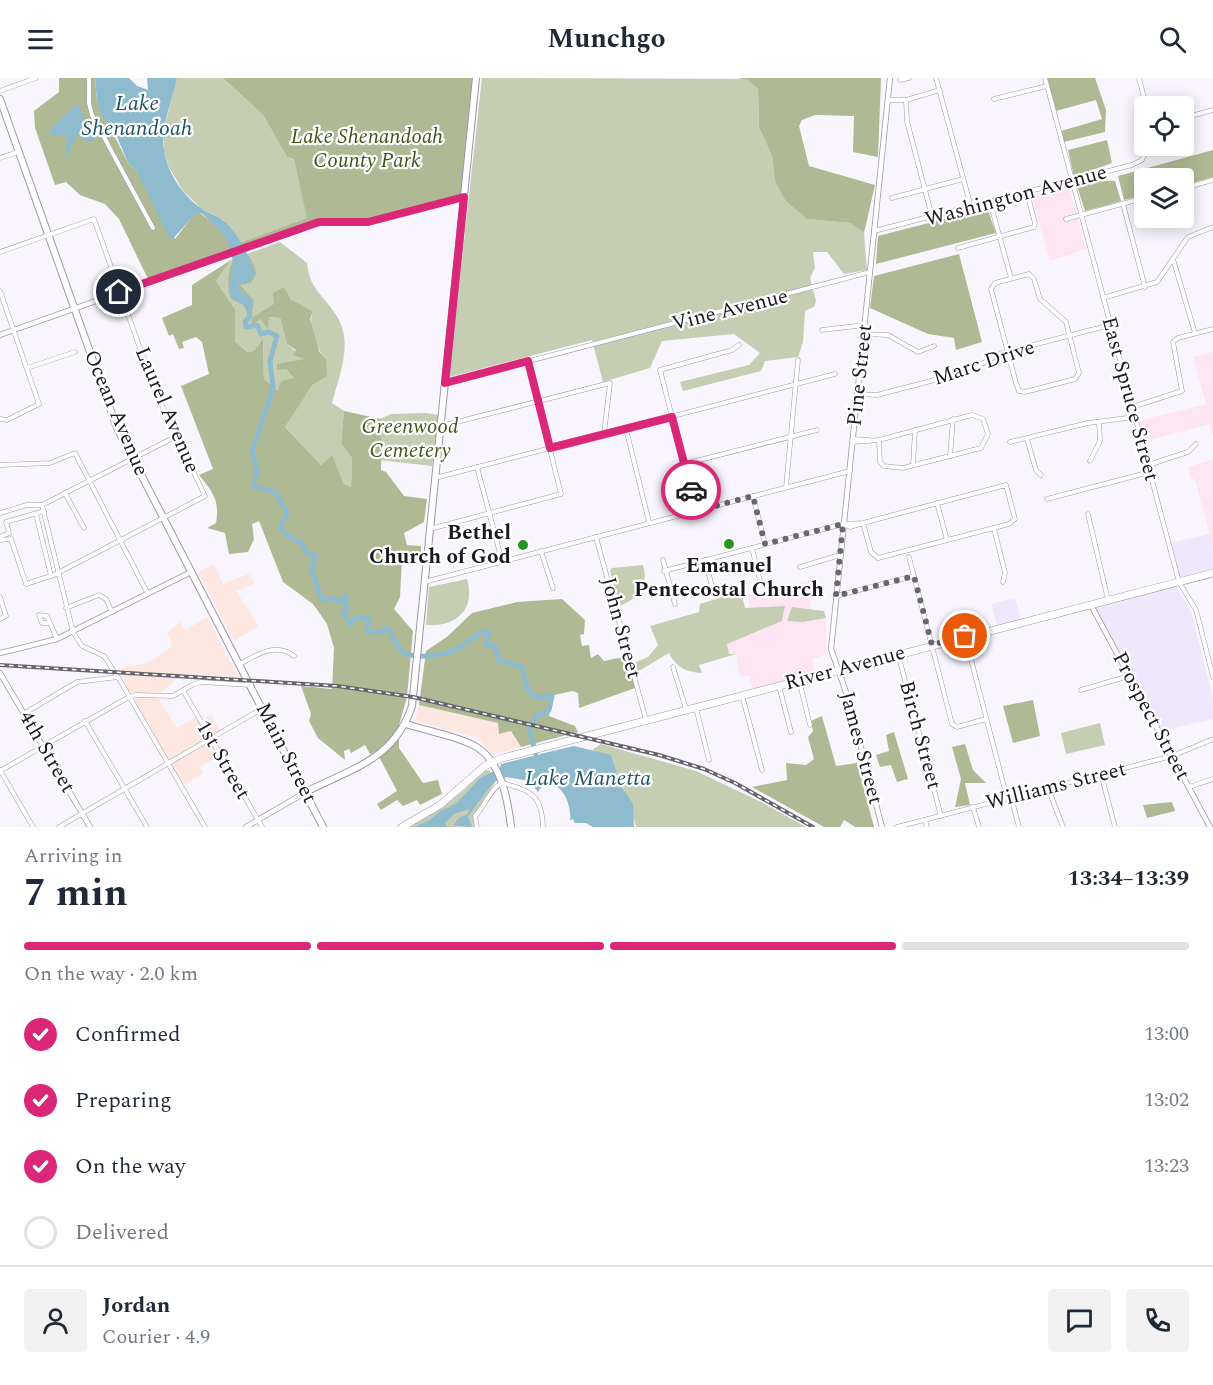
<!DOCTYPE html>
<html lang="en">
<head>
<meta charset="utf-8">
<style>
	body { margin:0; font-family:Spectral,serif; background:#f2f2f3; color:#1f2937; height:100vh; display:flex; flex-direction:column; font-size:22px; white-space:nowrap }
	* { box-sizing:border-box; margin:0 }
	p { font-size:20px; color:#747a83 }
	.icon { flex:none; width:33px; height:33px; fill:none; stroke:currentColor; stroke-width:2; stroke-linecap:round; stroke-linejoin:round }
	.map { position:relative; height:749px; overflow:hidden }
	.side { display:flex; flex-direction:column; background:#fff; flex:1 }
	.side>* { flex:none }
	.buttons { position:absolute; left:1134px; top:18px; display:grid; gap:12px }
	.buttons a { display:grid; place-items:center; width:60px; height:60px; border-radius:6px; background:#fff; box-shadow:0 3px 15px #0003; font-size:30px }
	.pin { position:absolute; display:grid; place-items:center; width:51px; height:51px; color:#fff; margin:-26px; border:3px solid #fff; border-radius:50%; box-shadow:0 2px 6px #0007 }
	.courier { position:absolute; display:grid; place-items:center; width:60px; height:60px; margin:-30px; border:4px solid #db2777; border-radius:50%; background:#fff; color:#222; box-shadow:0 2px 8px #0007 }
	.head em { font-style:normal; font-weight:700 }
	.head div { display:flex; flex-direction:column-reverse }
	.head { display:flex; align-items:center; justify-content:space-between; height:102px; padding:0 24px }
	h1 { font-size:39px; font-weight:700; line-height:45px }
	.bar { display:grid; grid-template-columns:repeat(4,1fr); gap:9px 6px; align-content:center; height:72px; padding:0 24px }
	.bar i { height:8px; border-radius:4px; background:#e0e1e3 }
	.bar .on { background:#db2777 }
	.bar p { grid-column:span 4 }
	.line { display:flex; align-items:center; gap:15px; padding:0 24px; border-top:2px solid #e0e1e3 }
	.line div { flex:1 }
	.round { display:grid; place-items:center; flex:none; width:63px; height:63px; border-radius:6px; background:#f2f2f3 }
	ol { padding:0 24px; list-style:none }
	li { display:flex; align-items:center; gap:18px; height:66px }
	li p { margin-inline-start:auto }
	li .icon { padding:6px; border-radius:50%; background:#db2777; color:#fff; stroke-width:4 }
	li:last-child { color:#747a83 }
	li i { width:33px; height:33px; border:3px solid #e0e1e3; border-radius:50% }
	header { display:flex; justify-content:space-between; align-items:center; height:78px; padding:0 24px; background:#fff; font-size:27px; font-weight:700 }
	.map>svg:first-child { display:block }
	.built { fill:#efe8fd }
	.industrial { fill:#fce8e1 }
	.education { fill:#fde5f1 }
	.green { fill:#c5ceb2 }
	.forest { fill:#afba94 }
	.water { fill:#8ebbce }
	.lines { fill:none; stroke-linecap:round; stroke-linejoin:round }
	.river { stroke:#8ebbce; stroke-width:5 }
	.minor-casing { stroke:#9e95af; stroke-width:5 }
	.tertiary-casing { stroke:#9e95af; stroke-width:6 }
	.primary-casing { stroke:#9e95af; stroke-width:8 }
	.trunk-casing { stroke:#9e95af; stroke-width:8 }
	.minor { stroke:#fff; stroke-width:4 }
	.tertiary { stroke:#fff; stroke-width:4.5 }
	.primary { stroke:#fff; stroke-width:6 }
	.trunk { stroke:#fff; stroke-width:7 }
	.rail-casing { stroke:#68646d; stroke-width:4 }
	.rail { stroke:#fff; stroke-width:1.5; stroke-dasharray:4.5; stroke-linecap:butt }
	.done { stroke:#69666e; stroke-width:6; stroke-dasharray:0 10.8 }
	.route { stroke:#db2777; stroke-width:8 }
	.poi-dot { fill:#269622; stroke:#fff; stroke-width:2 }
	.labels { text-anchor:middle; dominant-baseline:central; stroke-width:4.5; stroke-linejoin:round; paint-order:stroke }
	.park-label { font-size:21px; font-style:italic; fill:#465318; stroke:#fff }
	.street-label { font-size:21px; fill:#1c1822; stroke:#fff }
	.poi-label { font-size:21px; font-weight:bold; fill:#1c1822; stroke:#fff; text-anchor:end }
	.water-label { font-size:22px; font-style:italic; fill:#1c556a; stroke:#fff }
</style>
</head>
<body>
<header><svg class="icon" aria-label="menu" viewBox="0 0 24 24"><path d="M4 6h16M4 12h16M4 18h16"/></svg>Munchgo<svg class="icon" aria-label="search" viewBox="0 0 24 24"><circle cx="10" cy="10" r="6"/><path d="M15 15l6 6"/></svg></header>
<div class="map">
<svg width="1213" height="749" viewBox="0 0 1213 749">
	<rect width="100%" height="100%" fill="#f8f6fc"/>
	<g class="built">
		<path d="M1210,456L1213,468V492L1180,500L1170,465Z"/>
		<path d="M1176,509L1191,533L1213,620V641L1162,653L1096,530Z"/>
		<path d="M1015,520L1021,542L997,549L991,526Z"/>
	</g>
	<g class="industrial">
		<path d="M214,486L223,506L249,496L255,505L236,513L259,548L234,563L198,494Z"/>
		<path d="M207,539L238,599L184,595L157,618L176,650L198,638L202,643L211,637L221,654L211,660L221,677L200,689L203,696L180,709L128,618L121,590L148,585L173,568L167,555L180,544L186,552Z"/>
		<path d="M419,627L498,645L499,655L511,653L521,669L493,677L477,660L415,643Z"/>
	</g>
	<g class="education">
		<path d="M1069,109L1086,171L1050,183L1031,117Z"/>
		<path d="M1213,274V358L1209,346L1144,364L1139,343L1206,326L1193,279Z"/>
		<path d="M1213,382V468L1195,401H1191L1188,389Z"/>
		<path d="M808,503L812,508L810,531L792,529L803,544L826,540V576L812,582L816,595L753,612L749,598H740L736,576H729L727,566L782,542L785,529L750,530L747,518Z"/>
	</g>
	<g class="green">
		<path d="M177,0H223L263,37L287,79L294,81L308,140L239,165L223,142L202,131L183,113L169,89L164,74L163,55Z"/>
		<path d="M482,0L748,1L758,11L759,49L772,78L775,103L807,141L850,145L864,155L867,192L844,196L827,174H813L815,190L810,200L816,223L814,229L805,233L803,264L798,279L765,283L761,293L683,313L680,304L749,287L760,275L734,256L662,263L650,290L603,304L592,262L449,299Z"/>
		<path d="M280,164L307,185C310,214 325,217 338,240C353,267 339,298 332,325L344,333L341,366L352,380L351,410L344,406L332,378L321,387L285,349L326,281C316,270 307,247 313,233C286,220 281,219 260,241L268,250V239L280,240L287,266L306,281L286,291L294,300L278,313L264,301L263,262L254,273L247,274L235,263V231L216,203L231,182Z"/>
		<path d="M426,335L439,337L432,388L378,382L380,341L391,336Z"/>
		<path d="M643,487C649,508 639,520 619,528L610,493L612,490Z"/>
		<path d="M467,501C476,532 456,549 426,547L429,509Z"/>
		<path d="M741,513L745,530L785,528L782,543L727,566L729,576H736L699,587L702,595C686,594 677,590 669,575L637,594L636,584L648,579L658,567L650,548L699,534L700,526Z"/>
		<path d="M792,529L824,533L826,540L803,544L787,543Z"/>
		<path d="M1100,645L1105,667L1066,676L1061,655Z"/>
		<path d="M601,666L696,693L761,724L806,749H636L629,722L609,679L592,672Z"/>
		<path d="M489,692L495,705L478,732L473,736L474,749H406L462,714L482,694Z"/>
	</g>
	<g class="forest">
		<path d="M59,0H95L97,23L128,85L136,92L175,161L195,135H200C209,142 220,149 227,158C239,173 232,203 232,221L244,227L253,223L241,213L238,205L252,185L239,165L307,140L294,81L287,79L263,37L223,0H476L464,119L376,143L318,141L241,168L253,184L256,196L251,205L240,207L254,223L251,239L243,227L231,221C227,211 227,193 233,184L231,172L148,201L119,141L105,126L80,117L66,104L55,107L35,50L34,33L59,14Z"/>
		<path d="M738,0H881L878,79L853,74L854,38L815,37L802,42L799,48L809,88L875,107L864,155L850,145L807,141L786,123L775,103L772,78L759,49L758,11L748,2Z"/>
		<path d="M1047,0H1095L1106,32L1105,54L1064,64L1061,53L1102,41L1096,22L1056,33Z"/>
		<path d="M1107,62L1112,85L1074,99L1068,72Z"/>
		<path d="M1213,72V99L1184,107V100H1144V117L1124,122L1118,98Z"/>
		<path d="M1095,102L1115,103L1121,123L1085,133L1077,108Z"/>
		<path d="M987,130L996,155L876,186L878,158Z"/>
		<path d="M959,176L982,264L956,272L954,260L928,256L870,230L874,198Z"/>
		<path d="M231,182L216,203L235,231V263L247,274L254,273L263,261L264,301L278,313L281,303L294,300L286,291L277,292V286L305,281L293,277L296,272L287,266L280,240L269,239L268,251L260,241L252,247L251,240L274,226L273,215L284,209L291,222L313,233L310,241L319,273L326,281L327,298L312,307L285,349L321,387L332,377L344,406L351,409L352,380L341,366L344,333L381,341V392L386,394L404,418L427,421L424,444L404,455L407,467L421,468V481H402L400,519L394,531L413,553L407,619L399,647V670L423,705L438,702L442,716L420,727L417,722L403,728L397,722L381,732L377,726L397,713L376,673L370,676L365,667L351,675L349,671L344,673L345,682L318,660L309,643L311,636L301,608L332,611L334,570L327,546L313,526L283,504L259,443L252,446L254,461L248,474L229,476L225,455L207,450L216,445C220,423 213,414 199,397L213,391L181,308L209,296L202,264L196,259L182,264L184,270L179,271L173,256L169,258L162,240L192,227V207Z"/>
		<path d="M562,521L585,542L584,556L580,557L582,568L589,567L591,580L598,576L604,583L628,578L638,609L579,630L578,615L573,613L554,617L549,638L575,648L578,654L521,669L511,653L499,656L498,645L419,627L426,573L448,558L472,535L517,524Z"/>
		<path d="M1033,622L1040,658L1013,665L1003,628Z"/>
		<path d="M822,638L836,688L857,685L874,749H855L844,742L840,749H824L752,709L787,702L786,685L806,687L814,681L808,659L813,653L811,643Z"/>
		<path d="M894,654L908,701L897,704L891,687L880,689L876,677L889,673L886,657Z"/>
		<path d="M965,666L973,692L986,705H965L970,727L955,729L961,701L952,669Z"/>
		<path d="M1172,724L1175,733L1147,740L1143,727Z"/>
	</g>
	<g class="water">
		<path d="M95,0H129L137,8L148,12L147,0H177C173,21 163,42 163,63C164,89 180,116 201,130C207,135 215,137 221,141C236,151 251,180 255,196L249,205H238L241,213L253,223L250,237L244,227L232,221C228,210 231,203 232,193C236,164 221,152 201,135H196L171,163L136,92L128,85L114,52L102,38L97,23Z"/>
		<path d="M77,26L95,62L89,64L77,57L66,80L67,57L54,58L50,55V51Z"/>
		<path d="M574,668L611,677L620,706L633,726L634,749H593L586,745H575L573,741L570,742C572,727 562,704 545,704L538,714L529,703L507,699L494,704L468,738L472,749L453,747L460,739L467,737L470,731L454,736L445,745L447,749H414L430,742L440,733L456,726L480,700L500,690L501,686L533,678L537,680L540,676Z"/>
	</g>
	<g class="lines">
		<path class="river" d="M249,232L250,238L245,244L246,249L257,247L261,256L269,254L277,258L270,283L273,311L252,373L257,392L253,408L275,414L287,435L280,450L292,461L302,465L307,475L315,478L312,493L322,522L332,520L340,524L345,518L347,532L343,534L350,546L357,539L369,541L367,554H381L387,550C394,557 397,572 406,576C420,581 445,577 457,571C469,565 475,553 489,554L486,566L496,569L498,582L522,589L527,610L534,619L552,618L549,632L537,638L529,650L538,685"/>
		<g class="minor-casing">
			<g id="minor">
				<path d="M89,0V25L92,37L153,150"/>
				<path d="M936,0L971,129"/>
				<path d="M1045,0L1179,504L1196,532L1213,599"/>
				<path d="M1139,0L1146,28"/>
				<path d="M900,2L909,0"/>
				<path d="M0,13L36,0"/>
				<path d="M994,21L1047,8"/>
				<path d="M888,22H906L940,12"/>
				<path d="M906,22L907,43L932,139"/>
				<path d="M1184,40L1213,32"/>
				<path d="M0,80L18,74"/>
				<path d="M1184,110L1213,102"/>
				<path d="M892,120L963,101"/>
				<path d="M990,124L1011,200"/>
				<path d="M1123,126L1145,209"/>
				<path d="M1066,141L1144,120"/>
				<path d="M874,153L1132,87L1142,82L1148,68"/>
				<path d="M958,170L1034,149L1035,145L1027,115"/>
				<path d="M0,174L94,141L156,315L205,418L54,497L26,506L11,461L0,462"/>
				<path d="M1173,181L1195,255"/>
				<path d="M1029,196L1034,201L1040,221L1066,244L1079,295L1075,301L1025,314L1019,313L1016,305L991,211L995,205Z"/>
				<path d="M0,213L39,326L7,342L0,341"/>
				<path d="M1103,220L1157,204L1188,159L1213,149"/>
				<path d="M822,252L865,247"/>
				<path d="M863,256L888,257L918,274L934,268"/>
				<path d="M27,290L75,274"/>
				<path d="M445,305L870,194"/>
				<path d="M857,316L877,317L950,298L972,291L1002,275L1110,247"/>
				<path d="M1132,329L1182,313L1173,264L1178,260L1213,251"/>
				<path d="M441,348L610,305L604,356"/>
				<path d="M626,351L649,444"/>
				<path d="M853,361L869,362"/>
				<path d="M1027,361L1036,392L1041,397"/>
				<path d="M853,364L879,362L972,337L983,341L988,356L981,370L903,390L884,388L880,384L879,362"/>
				<path d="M1010,364L1088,345L1135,339"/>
				<path d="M950,378L953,341"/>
				<path d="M1090,383L1100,363L1099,344"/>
				<path d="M684,386L817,352"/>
				<path d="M0,387L50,385L75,375L148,516"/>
				<path d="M913,387L915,352"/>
				<path d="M1148,387L1188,374L1196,366"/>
				<path d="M477,389L502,483"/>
				<path d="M435,400L835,296"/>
				<path d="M786,409L798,282"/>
				<path d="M65,415L84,450"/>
				<path d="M753,418L765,466"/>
				<path d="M1047,421L1150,394"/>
				<path d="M937,425L947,462"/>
				<path d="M42,427L73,554L82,568L104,578L117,598"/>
				<path d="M696,433L660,292L732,272L739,267"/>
				<path d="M0,435L27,427H42L175,359"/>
				<path d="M36,436L51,498"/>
				<path d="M1088,436L1108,522"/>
				<path d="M863,445L871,474L878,480L1009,446L1015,441L1006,407L863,445L850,449L843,446L863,445"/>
				<path d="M994,450L1005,495L1003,504"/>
				<path d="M430,451L561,416L528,283"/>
				<path d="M0,459L9,455L6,444L44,433"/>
				<path d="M596,459L646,642"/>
				<path d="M752,470L760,503L765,506"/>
				<path d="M541,473L553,510"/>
				<path d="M909,479L952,646L957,649L986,641"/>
				<path d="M663,482L675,526"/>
				<path d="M705,482L714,516"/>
				<path d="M800,489L840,477"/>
				<path d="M664,493L843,446"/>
				<path d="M424,504L850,393"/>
				<path d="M836,518L914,498"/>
				<path d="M0,519L6,538L0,541"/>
				<path d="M66,530L99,517L106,521L112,534"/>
				<path d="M50,545H42L39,537L47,538L57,561"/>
				<path d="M965,558L1007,720"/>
				<path d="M898,576L941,738"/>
				<path d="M240,586C256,577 276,564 294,578"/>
				<path d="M673,589L686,631"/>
				<path d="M799,602L810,647"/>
				<path d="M779,608L791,654"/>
				<path d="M1081,612L1129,598"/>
				<path d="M184,614L262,749"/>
				<path d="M742,617L762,692"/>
				<path d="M696,630L709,682"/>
				<path d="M25,635L77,604L118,599L205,749"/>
				<path d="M85,643L147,749"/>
				<path d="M0,692L33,749"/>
				<path d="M0,693L127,620L136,617L173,618L192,607L201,604L251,607"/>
				<path d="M1101,696L1115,749"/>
				<path d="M1189,709L1213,701"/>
				<path d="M1048,710L1063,749"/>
				<path d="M1011,719L1019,749"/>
				<path d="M973,729L979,749"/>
				<path d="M925,742L927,749"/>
				<path d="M59,749L263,630"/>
				<path d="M477,749L475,738C485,728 490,711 502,705C532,712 542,718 543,749"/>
				<path d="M897,749L1172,678L1213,661"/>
			</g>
		</g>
		<g class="tertiary-casing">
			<g id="tertiary">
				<path d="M0,257L319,144H368L464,119"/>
				<path d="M1091,527L1210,749"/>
				<path d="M0,575L57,561L191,494"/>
				<path d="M0,595L90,749"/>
				<path d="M246,749L306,714"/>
				<path d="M882,749L848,620L831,571L890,0"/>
			</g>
		</g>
		<g class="primary-casing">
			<g id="primary">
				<path d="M0,21L117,350L323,749"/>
				<path d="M406,646C427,653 453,657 473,667C501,681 508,722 511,749"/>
				<path d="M306,714C352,690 394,682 412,628L476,0"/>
			</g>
		</g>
		<g class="trunk-casing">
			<path id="trunk" d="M402,749L440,727L485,688L499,681L1213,495"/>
		</g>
		<use href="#minor" class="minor"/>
		<use href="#tertiary" class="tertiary"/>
		<use href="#primary" class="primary"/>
		<use href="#trunk" class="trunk"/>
		<g class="rail-casing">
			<path id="rail" d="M0,587L337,608L413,619L659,677L704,691L735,705L813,749"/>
		</g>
		<use href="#rail" class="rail"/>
	</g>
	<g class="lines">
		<path class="done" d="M691,412L696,433L753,418L765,466L843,446L836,518L914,498L932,567L965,558"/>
		<path class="route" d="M119,214L319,144H368L464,119L445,305L528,283L550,370L672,339L691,412"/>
	</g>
	<g class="poi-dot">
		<circle cx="729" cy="466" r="6"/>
		<circle cx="523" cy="467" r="6"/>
	</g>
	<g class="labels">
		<g class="park-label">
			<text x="367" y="59">Lake Shenandoah<tspan x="367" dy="24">County Park</tspan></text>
			<text x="410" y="349">Greenwood<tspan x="410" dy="24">Cemetery</tspan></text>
		</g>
		<g class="street-label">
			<text transform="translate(1016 118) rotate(-15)">Washington Avenue</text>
			<text transform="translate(730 232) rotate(-14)">Vine Avenue</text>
			<text transform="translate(984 285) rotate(-18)">Marc Drive</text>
			<text transform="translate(860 297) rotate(-84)">Pine Street</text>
			<text transform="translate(1130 321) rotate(75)">East Spruce Street</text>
			<text transform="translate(167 332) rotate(67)">Laurel Avenue</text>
			<text transform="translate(116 335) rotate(67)">Ocean Avenue</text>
			<text transform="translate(621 550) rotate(75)">John Street</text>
			<text transform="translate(845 590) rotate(-15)">River Avenue</text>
			<text transform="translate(1151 638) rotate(62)">Prospect Street</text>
			<text transform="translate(920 657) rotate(75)">Birch Street</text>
			<text transform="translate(861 670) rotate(75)">James Street</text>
			<text transform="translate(47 674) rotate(60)">4th Street</text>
			<text transform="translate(286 675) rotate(63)">Main Street</text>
			<text transform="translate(223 682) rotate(60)">1st Street</text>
			<text transform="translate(1056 708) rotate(-14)">Williams Street</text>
		</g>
		<g class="poi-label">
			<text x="511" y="455">Bethel<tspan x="511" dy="24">Church of God</tspan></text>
			<text x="729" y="488" text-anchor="middle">Emanuel<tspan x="729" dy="24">Pentecostal Church</tspan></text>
		</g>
		<g class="water-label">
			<text x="137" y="25">Lake<tspan x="137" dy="25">Shenandoah</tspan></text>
			<text x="588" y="700">Lake Manetta</text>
		</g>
	</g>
</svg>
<div class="buttons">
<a><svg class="icon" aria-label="locate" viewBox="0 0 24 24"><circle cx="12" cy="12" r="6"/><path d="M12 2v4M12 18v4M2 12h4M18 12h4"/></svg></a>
<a><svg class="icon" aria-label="layers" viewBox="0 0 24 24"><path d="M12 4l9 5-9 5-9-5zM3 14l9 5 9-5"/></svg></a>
</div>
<div class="pin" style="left:965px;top:558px;background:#ea580c"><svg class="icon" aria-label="bag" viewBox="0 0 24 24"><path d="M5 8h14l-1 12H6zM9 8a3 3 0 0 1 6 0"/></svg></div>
<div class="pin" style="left:119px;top:214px;background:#1f2937"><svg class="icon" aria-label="home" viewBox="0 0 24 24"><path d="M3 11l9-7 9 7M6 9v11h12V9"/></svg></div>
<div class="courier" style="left:691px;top:412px"><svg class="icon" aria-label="car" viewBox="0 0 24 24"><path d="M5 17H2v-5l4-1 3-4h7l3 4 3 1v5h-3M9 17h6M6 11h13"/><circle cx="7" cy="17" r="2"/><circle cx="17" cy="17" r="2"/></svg></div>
</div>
<section class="side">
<div class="head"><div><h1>7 min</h1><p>Arriving in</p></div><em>13:34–13:39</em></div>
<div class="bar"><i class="on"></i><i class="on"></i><i class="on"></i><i></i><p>On the way · 2.0 km</p></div>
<ol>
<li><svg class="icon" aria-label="check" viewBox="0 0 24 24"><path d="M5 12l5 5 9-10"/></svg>Confirmed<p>13:00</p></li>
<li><svg class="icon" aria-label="check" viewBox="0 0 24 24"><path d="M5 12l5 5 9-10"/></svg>Preparing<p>13:02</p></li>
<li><svg class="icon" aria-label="check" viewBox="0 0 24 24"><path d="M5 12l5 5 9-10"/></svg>On the way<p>13:23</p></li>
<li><i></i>Delivered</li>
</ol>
<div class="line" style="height:108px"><a class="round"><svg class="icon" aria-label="person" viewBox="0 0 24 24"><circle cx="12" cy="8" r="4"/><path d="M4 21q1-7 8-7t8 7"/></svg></a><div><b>Jordan</b><p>Courier · 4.9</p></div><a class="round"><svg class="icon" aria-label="chat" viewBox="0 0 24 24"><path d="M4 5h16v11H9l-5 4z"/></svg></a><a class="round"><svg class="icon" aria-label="phone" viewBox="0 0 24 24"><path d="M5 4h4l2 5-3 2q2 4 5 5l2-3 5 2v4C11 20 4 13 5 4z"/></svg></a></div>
</section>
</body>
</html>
